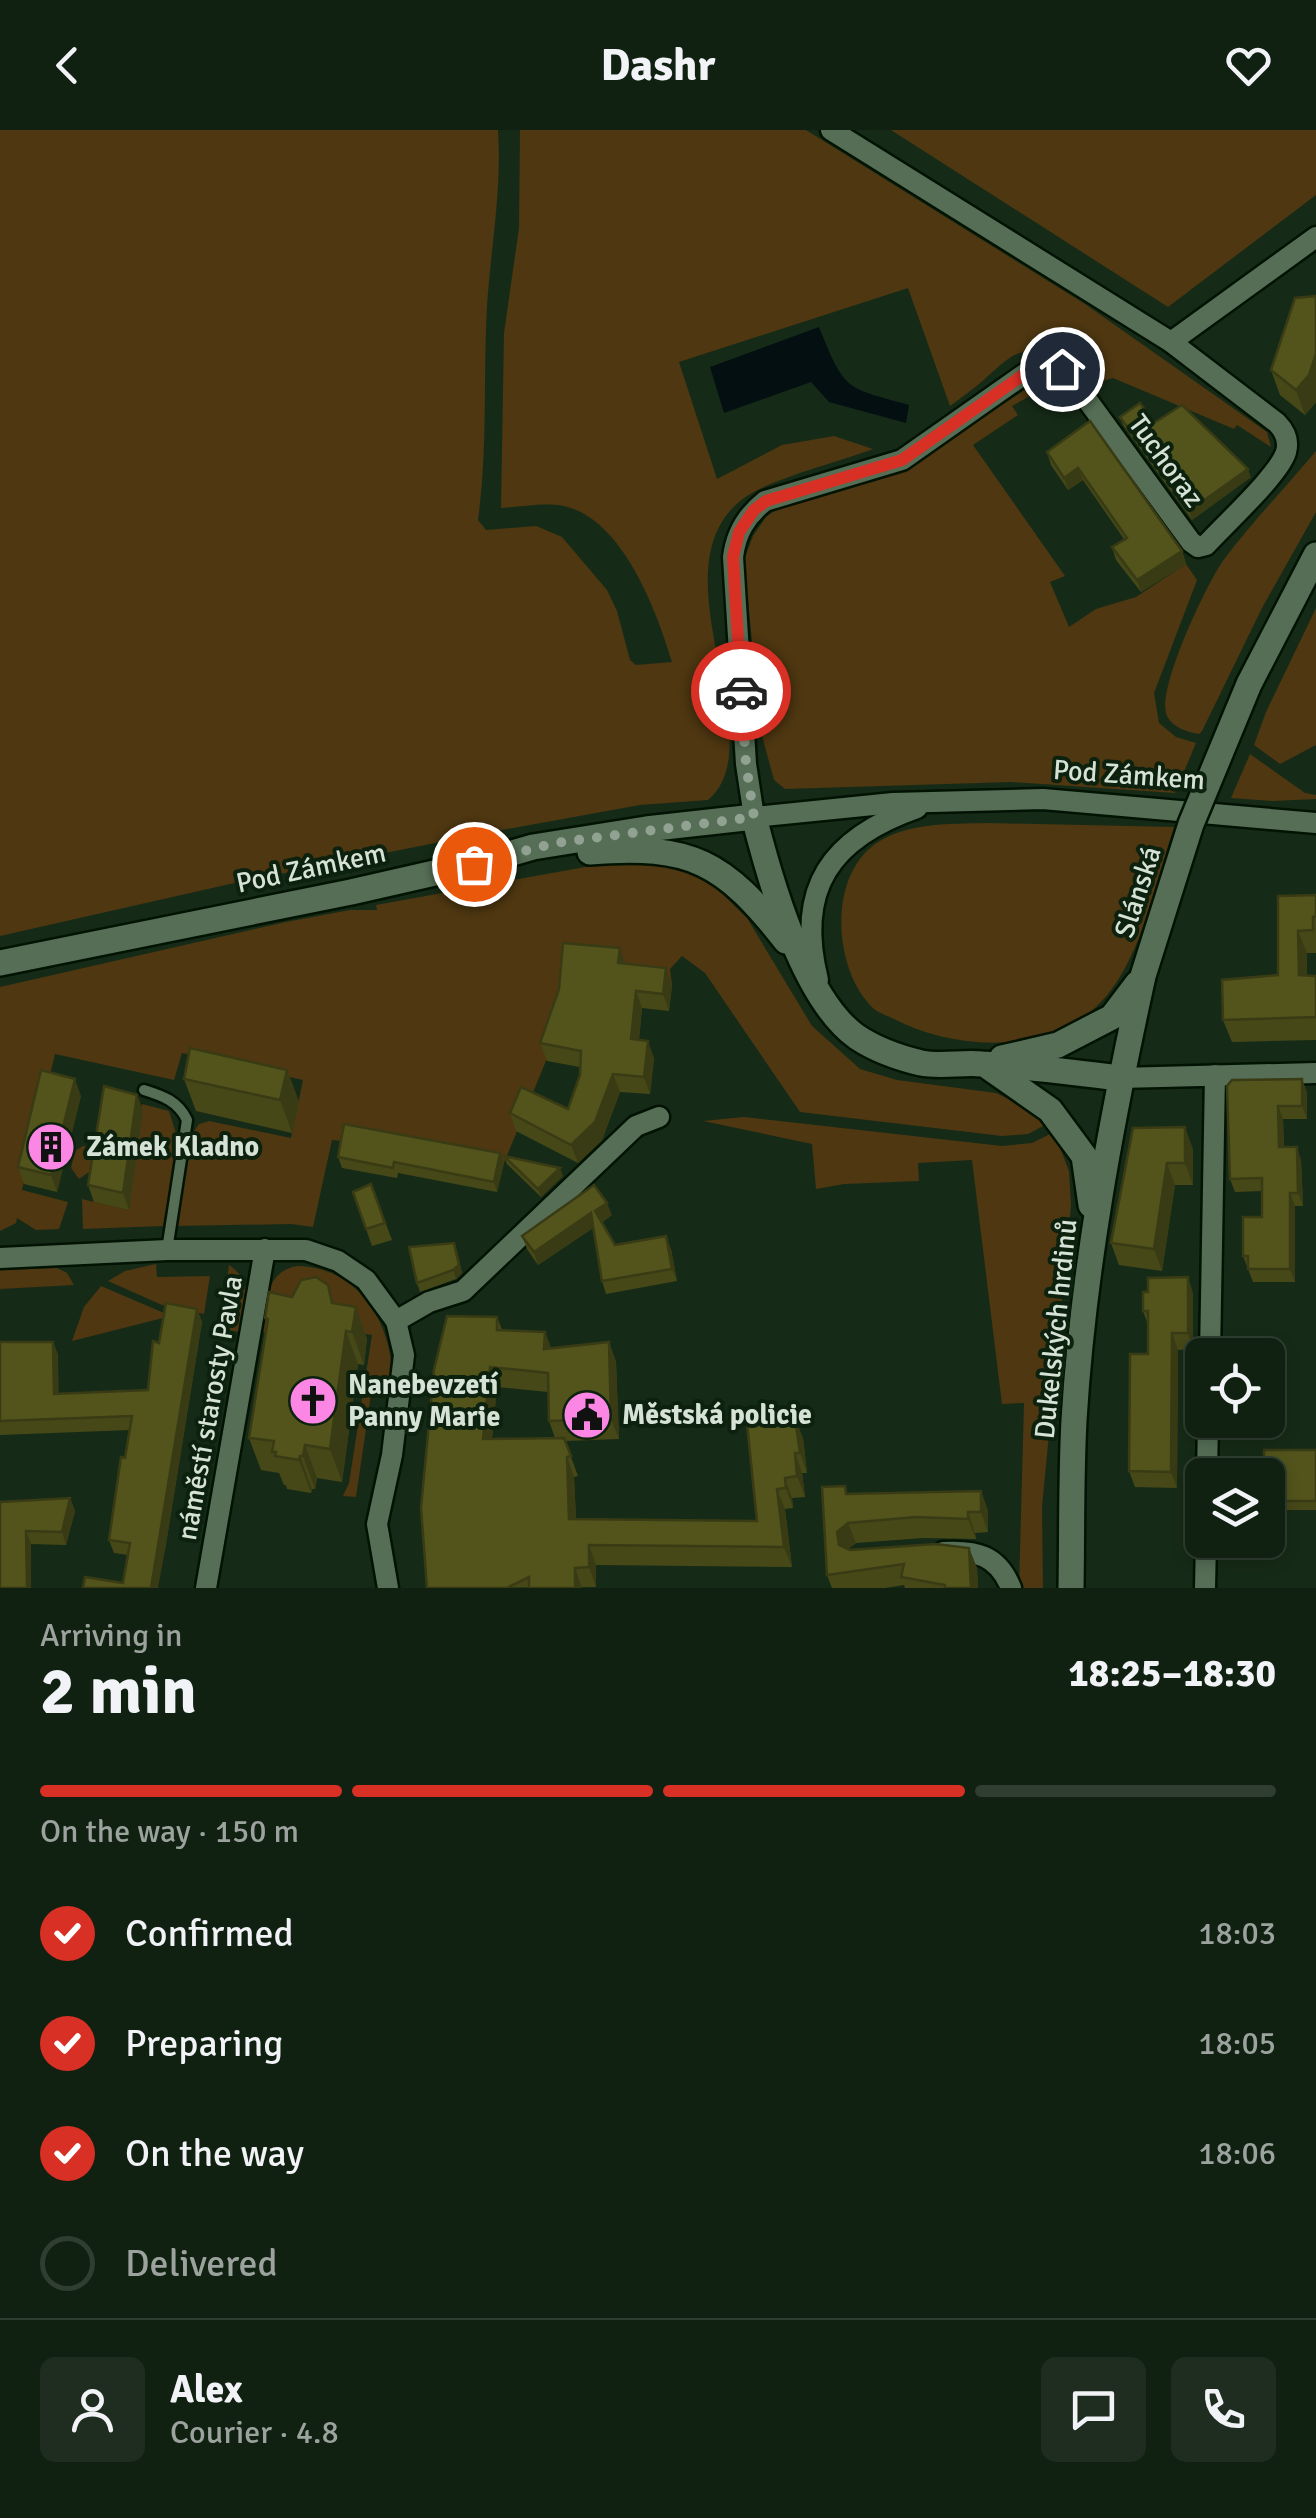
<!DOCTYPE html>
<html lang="en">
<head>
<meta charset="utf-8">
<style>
	body { margin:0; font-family:Signika,sans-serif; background:#1e2d1f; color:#f1f3f6; height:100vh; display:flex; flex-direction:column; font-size:38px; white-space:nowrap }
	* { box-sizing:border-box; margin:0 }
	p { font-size:32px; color:#9ca39f }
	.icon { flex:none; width:55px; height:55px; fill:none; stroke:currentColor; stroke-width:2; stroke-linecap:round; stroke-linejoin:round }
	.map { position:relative; height:1458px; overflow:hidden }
	.drawer { display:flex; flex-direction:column; background:#102011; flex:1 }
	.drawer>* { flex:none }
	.tools { position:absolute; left:1185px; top:1208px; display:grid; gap:20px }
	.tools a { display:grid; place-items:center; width:100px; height:100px; border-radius:15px; background:#102011; box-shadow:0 5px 15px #0003,0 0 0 2px #303e31; font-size:50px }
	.pin { position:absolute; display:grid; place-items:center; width:85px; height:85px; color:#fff; margin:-42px; border:5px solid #fff; border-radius:50%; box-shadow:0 2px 10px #0007 }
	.courier { position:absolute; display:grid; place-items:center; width:100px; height:100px; margin:-50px; border:8px solid #d93025; border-radius:50%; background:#fff; color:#222; box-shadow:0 2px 12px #0007 }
	.headline em { font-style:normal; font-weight:700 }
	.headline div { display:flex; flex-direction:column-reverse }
	.headline { display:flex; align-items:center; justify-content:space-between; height:170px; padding:0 40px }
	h1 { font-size:65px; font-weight:700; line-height:75px }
	.bar { display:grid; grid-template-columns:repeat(4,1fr); gap:15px 10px; align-content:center; height:120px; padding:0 40px }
	.bar i { height:12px; border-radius:8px; background:#303e31 }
	.bar .selected { background:#d93025 }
	.bar p { grid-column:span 4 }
	.line { display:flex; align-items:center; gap:25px; padding:0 40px; border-top:2px solid #303e31 }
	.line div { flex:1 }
	.round { display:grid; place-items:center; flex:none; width:105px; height:105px; border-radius:15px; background:#1e2d1f }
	ol { padding:0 40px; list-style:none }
	li { display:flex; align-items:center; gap:30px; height:110px }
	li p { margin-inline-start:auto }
	li .icon { padding:10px; border-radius:50%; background:#d93025; color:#fff; stroke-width:4 }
	li:last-child { color:#9ca39f }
	li i { width:55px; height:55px; border:5px solid #303e31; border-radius:50% }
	header { display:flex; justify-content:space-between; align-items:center; height:130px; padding:0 40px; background:#102011; font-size:45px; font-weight:700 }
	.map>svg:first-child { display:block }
	.green { fill:#4e3711 }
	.water { fill:#040f12 }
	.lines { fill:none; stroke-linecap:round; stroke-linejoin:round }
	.service-casing { stroke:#021303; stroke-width:15 }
	.minor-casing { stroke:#021303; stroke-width:25 }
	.secondary-casing { stroke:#021303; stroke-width:30 }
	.service { stroke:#566e56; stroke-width:10 }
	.minor { stroke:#566e56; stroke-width:20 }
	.secondary { stroke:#566e56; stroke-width:25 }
	.secondary-bridge-casing { stroke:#021303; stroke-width:30; stroke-linecap:butt }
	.secondary-bridge { stroke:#566e56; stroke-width:25 }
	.wall { fill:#474818; fill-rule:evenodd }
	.shaded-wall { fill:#393b14 }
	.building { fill:#52541c; stroke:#393b14; stroke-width:2.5 }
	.done { stroke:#92a292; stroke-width:10; stroke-dasharray:0 18 }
	.route { stroke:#d93025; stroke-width:12 }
	.labels { text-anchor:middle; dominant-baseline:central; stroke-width:8; stroke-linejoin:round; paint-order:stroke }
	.street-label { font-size:28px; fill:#d5e2d5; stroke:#0c210e }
	.poi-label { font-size:28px; font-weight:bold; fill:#d5e2d5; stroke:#0c210e; text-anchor:start }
</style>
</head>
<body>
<header><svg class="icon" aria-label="back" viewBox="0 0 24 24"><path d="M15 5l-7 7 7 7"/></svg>Dashr<svg class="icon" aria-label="heart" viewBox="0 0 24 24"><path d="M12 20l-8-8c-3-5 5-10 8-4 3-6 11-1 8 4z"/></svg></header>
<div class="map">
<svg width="1316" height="1458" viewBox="0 0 1316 1458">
	<rect width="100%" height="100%" fill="#162b17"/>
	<g class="green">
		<path d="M0,0H498C502,60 491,116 487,176C483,247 488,319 478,390L486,400L536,396L562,407L607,460L617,481L630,530L636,535L672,532C657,482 623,389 564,376C544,372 521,377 501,378L504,203L519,98L520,0H806L1085,174L1267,302L1271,317L1237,295L1234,299L1113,248L1099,252C1088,234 1076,228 1055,224C1017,217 1014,223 987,247C975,258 962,267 950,276L908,158L679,232L717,349L782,315L834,306L873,319C839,332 770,349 744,368C650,437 777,612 708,670L640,675L480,704L230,754L0,806Z"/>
		<path d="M891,0H1316V65L1168,177Z"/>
		<path d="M1032,255L1046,257L1012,276L1018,285L973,315L1065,446L1050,452L1069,497L1096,479L1136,467L1186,434L1197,450L1154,563L1159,593L1176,607L1196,613L1175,663L1011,652L785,659L774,650L761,602L744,430L753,406L766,387L784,374L912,335Z"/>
		<path d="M1316,321V382L1262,478L1202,601L1199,604C1187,602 1172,597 1167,586C1155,562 1208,450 1225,428C1253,391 1286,357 1316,321Z"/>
		<path d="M1316,478V615L1280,634L1254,615L1266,582Z"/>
		<path d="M1250,624L1305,663L1316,665V669L1273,671L1231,668Z"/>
		<path d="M987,693L1174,697C1156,752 1140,837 1096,877C1043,925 954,920 894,889C888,886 879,883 874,879C835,843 828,756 869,719C899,692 949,694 987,693Z"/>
		<path d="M658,732L703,745L747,788L812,896L860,939L897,950L996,963L1030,979L1047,994L1028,1004L1002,1006L800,982L705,843L682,826L670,839L672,855L555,909L504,1033L440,1020L332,1010L313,1097L291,1094L174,1096L192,1004L199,994L209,991L291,1008L303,950L182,923L174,950L55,924L22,1060L68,1072L59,1099L36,1100L17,1088L16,1093L0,1101V857L286,792L350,780H377L376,775L607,733Z"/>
		<path d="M142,974L169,981L179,1013L163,1096L83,1099L82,1069L129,1080Z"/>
		<path d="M744,987L1002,1016L1032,1013L1054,1002L1069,1041L1071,1075L1042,1377L1043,1458H1019L1024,1273L1002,1274L972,1030L918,1033L919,1051L844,1054L816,1059L812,1014L703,991Z"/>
		<path d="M83,1016L88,1017L92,1025L89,1042L79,1049L71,1038L75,1021Z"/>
		<path d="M156,1134L157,1147L210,1146L204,1184L162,1175L108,1151L125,1141Z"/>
		<path d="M229,1135C253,1151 248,1173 244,1198L239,1202L224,1199L225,1195H221Z"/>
		<path d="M298,1136C358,1137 392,1193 392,1247L388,1252L373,1251L356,1367L343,1366L349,1353L372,1205L347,1201L269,1210L261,1197C266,1171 267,1140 298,1136Z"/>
		<path d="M57,1138L67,1143L74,1155L0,1159V1140Z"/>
		<path d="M101,1156L171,1186L72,1211L84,1177Z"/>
	</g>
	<path class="water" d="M819,197C845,261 844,257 909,275L906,293L829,272L811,252L724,283L710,237Z"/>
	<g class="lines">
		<g class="service-casing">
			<path id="service" d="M144,960C163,966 178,971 187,990L167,1120"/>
		</g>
		<g class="minor-casing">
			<g id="minor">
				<path d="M831,0L1171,212L1277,293C1285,301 1289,311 1286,322C1279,345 1224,395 1206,415L1198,417L1191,412L1069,245L1055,236L1033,238L902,330L765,371C746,386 736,403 733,427L746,634L754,687L893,673L1043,669L1316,693"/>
				<path d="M1171,212L1316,107"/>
				<path d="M818,850C795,758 831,708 917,678"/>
				<path d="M1120,948L1316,943"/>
				<path d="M0,1128L167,1120H306L338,1131L366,1150L396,1191L404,1225L392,1325L377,1394L388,1458"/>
				<path d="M396,1191L429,1172L463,1161L636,996L659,987"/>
				<path d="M1210,1225L1215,945"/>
				<path d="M1207,1345L1208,1290"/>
				<path d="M943,1422C976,1420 998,1425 1011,1458"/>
				<path d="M206,1458L265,1119"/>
				<path d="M1205,1458L1206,1410"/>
			</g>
		</g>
		<g class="secondary-casing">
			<g id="secondary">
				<path d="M1249,554L1316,425"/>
				<path d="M590,722C692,714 724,732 786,811"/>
				<path d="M0,833L351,762L474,734L533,717L646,699L754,687C770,750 803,869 857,907C875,919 900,928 921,933C941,937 963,932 982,934C1028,936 1075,943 1120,948"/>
				<path d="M1002,928L1058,915L1112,887L1137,854"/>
				<path d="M990,938L1050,980L1084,1026L1091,1075"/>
				<path d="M1071,1458C1072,1402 1071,1346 1074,1290C1083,1141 1111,992 1143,846"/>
			</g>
		</g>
		<use href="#service" class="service"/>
		<use href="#minor" class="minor"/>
		<use href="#secondary" class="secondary"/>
		<g class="secondary-bridge-casing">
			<path id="secondary-bridge" d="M1143,846L1191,694L1249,554"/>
		</g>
		<use href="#secondary-bridge" class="secondary-bridge"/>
	</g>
	<g class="wall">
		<path d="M1316,166V272L1305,285L1280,265L1271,240Z"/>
		<path d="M1120,287L1154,293L1251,347L1192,390L1123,295Z"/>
		<path d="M1090,291L1182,421L1186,434L1141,462L1116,430L1112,417L1124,409L1083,350L1068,360L1051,335L1047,322Z"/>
		<path d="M1316,765V823H1307V845L1316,846V910L1232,912L1223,890L1278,845Z"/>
		<path d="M625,833L666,838L672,855L669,881L642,878L639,910L654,928L650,964L620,962L602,1010L578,1033L516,1001L510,983L568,979L580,945V937L547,931L540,913Z"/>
		<path d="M287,940L299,972L292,1003L196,981L184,949Z"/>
		<path d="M1302,949L1307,963V989H1283L1284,1017L1301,1030L1303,1076H1295V1152H1253L1243,1126L1262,1087V1061L1235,1062L1230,1049L1227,956Z"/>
		<path d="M137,965L143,981L129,1080L94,1072L88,1055Z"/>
		<path d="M81,966L57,1062L24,1054L18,1037Z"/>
		<path d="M1133,998L1193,1019V1055H1175L1162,1141L1119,1135L1111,1113Z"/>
		<path d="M504,1026L563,1046L541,1067L507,1034Z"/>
		<path d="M338,1027L504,1033L497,1062L398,1043L397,1048L342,1038Z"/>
		<path d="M371,1054L392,1110L372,1116L353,1062Z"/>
		<path d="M612,1085L602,1092L615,1115L671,1119L677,1151L606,1164L602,1151L593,1098L538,1135L527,1119L522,1106Z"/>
		<path d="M457,1121L462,1143L456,1149L420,1162L417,1153Z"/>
		<path d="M1193,1163V1219L1178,1220L1177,1358L1135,1357L1129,1341L1148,1224V1195L1143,1181Z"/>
		<path d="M292,1167L356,1177L367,1209L364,1235L358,1234L342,1352L317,1348L315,1359H312L311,1363L287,1359L286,1355H284L279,1343L261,1340L249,1308L267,1194L265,1188Z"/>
		<path d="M197,1179L202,1192L165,1420L123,1453L128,1425L114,1423L109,1410L130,1300L0,1305V1212H53L58,1225V1264L148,1260L159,1213Z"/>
		<path d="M497,1187L502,1200L545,1202L551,1218L609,1212L616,1232L619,1309L565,1311L578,1346L574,1347L576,1389L757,1391L803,1308L807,1343H802L805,1367L792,1368L793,1378L785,1379L792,1437L596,1435V1457L427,1458ZM497,1257L548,1262L549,1291L555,1308L492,1309Z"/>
		<path d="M1316,1320V1380H1268V1345L1264,1340Z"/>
		<path d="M981,1361L988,1381V1402L975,1403L976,1409L923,1408L856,1413L848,1419L969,1418L977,1438L978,1458H905L904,1455L885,1458H832L827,1445L848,1364Z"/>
		<path d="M70,1368L75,1381L66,1415L31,1414V1458L0,1372Z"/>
	</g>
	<g class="shaded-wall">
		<path d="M1316,224V272L1305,285L1296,260Z"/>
		<path d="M1078,338L1083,350L1068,360L1064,348Z"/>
		<path d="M1248,339L1251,347L1192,390L1189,381Z"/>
		<path d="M1182,421L1186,434L1141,462L1137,450Z"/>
		<path d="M1298,801L1307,823V868L1299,845Z"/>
		<path d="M620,818L626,836L618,833Z"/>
		<path d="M666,838L672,855L669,881L663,864Z"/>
		<path d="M636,861L642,878L637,927L631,909Z"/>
		<path d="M648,911L654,928L650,964L644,947Z"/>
		<path d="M287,940L299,972L292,1003L280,970Z"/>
		<path d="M613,944L620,962L602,1010L578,1033L571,1015Z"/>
		<path d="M75,949L81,966L57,1062L51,1045Z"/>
		<path d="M1302,949L1307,963V989L1302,976Z"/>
		<path d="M137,965L143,981L129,1080L123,1063Z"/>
		<path d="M1278,976L1283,989L1284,1031L1279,1017Z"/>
		<path d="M1185,997L1193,1019V1055L1185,1033Z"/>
		<path d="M1297,1017L1301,1030L1303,1076L1298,1063Z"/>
		<path d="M500,1023L504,1033L497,1062L494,1052Z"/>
		<path d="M1167,1033L1175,1055L1162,1141L1154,1119Z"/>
		<path d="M560,1038L563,1046L541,1067L538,1059Z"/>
		<path d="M1290,1063L1295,1076V1152L1290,1139Z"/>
		<path d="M607,1073L612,1085L600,1094L595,1081Z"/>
		<path d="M591,1083L596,1096L538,1135L534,1122Z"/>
		<path d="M666,1106L671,1119L677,1151L672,1139Z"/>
		<path d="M454,1113L462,1143L456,1149L453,1140Z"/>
		<path d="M1188,1147L1193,1163V1219L1188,1203Z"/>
		<path d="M356,1177L367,1209L364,1235L352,1202Z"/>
		<path d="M197,1179L202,1192L165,1420L158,1458H151Z"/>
		<path d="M346,1201L358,1234L342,1352L330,1319Z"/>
		<path d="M545,1202L553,1223L544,1219Z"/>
		<path d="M1172,1203L1178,1220L1177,1358L1171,1342Z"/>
		<path d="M53,1212L58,1225L59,1277L54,1264Z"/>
		<path d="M609,1212L616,1232L619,1309L611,1289Z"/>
		<path d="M490,1237L497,1257L490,1329L483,1309Z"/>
		<path d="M795,1288L803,1308L807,1343L800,1323Z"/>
		<path d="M305,1315L317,1348L315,1359L303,1326Z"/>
		<path d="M795,1323L802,1343L805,1367L797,1346Z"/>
		<path d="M300,1326L312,1359L311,1363L299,1330Z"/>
		<path d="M567,1327L574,1347L577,1409L569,1389Z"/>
		<path d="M785,1348L792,1368L793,1378L786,1358Z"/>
		<path d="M777,1359L785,1379L792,1437L784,1417Z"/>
		<path d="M981,1361L988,1381V1402L981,1382Z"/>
		<path d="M70,1368L75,1381L66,1415L62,1402Z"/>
		<path d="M968,1382L975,1403L976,1409L968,1389Z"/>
		<path d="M848,1393L856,1413L844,1422L839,1415L837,1402Z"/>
		<path d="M26,1401L31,1414V1458H27Z"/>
		<path d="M589,1415L596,1435V1457L589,1437Z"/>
		<path d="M969,1418L977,1438L978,1458H971Z"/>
		<path d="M575,1438L582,1458H575Z"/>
	</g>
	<g class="building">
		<path d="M1316,166V224L1309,245L1296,260L1271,240L1295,168Z"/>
		<path d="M1140,273L1154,293L1182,275L1248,339L1189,381L1120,287Z"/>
		<path d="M1090,291L1182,421L1137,450L1112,417L1127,408L1078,338L1064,348L1047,322Z"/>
		<path d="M1316,765V786L1313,787V800L1298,801L1299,845L1316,846V887L1223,890L1222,850L1278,845V766Z"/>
		<path d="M563,813L620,818L618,833L666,838L663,864L636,861L631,909L648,911L644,947L613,944L595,992L571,1015L510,983L521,957L568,979L580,945L581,921L540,913L559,859Z"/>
		<path d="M190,918L287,940L280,970L184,949Z"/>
		<path d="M41,940L75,949L51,1045L18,1037Z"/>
		<path d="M1302,949V976H1278L1279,1017H1297L1298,1063H1290V1139H1248V1126H1243V1087H1262V1048L1230,1049L1227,956L1232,950Z"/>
		<path d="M104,956L137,965L123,1063L88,1055Z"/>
		<path d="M344,994L500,1023L494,1052L394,1032L393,1038L338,1027Z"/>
		<path d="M1185,997V1033H1167L1154,1119L1111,1113L1133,998Z"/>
		<path d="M504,1026L560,1038L538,1059Z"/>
		<path d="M371,1054L385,1093L366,1099L353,1062Z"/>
		<path d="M594,1055L607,1073L595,1081L615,1115L666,1106L672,1139L602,1151L591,1083L534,1122L522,1106Z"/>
		<path d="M454,1113L459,1135L453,1140L417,1153L409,1117Z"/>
		<path d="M316,1147L328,1155L332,1173L356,1177L352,1202L346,1201L330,1319L305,1315L303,1326H300L299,1330L275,1326L276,1322H272L274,1311L249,1308L268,1189L265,1188L269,1162L292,1167L301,1150Z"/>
		<path d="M1188,1147V1203H1172L1171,1342L1129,1341L1130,1224H1148V1181H1143V1162H1148V1148Z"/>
		<path d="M166,1173L197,1179L151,1458H83L85,1447L123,1453L130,1413L109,1410L121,1327L125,1328L132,1286L0,1291V1212H53L54,1264L148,1260L153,1211L159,1213Z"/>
		<path d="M447,1186L497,1187V1200L545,1202L544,1219L609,1212L611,1289L549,1291L548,1243L490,1237L483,1309L564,1308L571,1326L567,1327L569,1389L757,1391L747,1294L769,1295L768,1291L795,1288L800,1323H795L797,1346L785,1348L786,1358L777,1359L784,1417L589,1415V1437L575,1438V1458H529V1447L507,1458H427L421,1378L434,1240Z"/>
		<path d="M1264,1320H1316V1371H1268V1345H1253V1340H1264Z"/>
		<path d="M845,1356L846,1364L981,1361V1382H968V1389L916,1387L848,1393L837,1402L839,1415L850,1420L936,1414L969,1418L971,1458H945V1455L901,1447L904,1434L827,1445L822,1357Z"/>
		<path d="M70,1368L62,1402L26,1401L27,1458H0V1372Z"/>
	</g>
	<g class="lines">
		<path class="done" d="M474,734L555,713L754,687L746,634L741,561"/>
		<path class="route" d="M741,561L733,427L739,402L754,380L766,371L902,330L1033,238L1048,235L1062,239"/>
	</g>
	<defs>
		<g id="building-disc" transform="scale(2.5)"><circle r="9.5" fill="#fc86e3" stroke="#0c210e"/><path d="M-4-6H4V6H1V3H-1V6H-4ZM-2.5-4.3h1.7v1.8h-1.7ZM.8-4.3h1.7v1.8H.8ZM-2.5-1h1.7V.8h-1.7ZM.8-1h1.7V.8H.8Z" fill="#111"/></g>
		<g id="church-disc" transform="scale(2.5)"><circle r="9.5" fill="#fc86e3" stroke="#0c210e"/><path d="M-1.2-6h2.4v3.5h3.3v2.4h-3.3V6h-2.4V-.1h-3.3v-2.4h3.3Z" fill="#111"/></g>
		<g id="civic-disc" transform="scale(2.5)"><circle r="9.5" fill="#fc86e3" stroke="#0c210e"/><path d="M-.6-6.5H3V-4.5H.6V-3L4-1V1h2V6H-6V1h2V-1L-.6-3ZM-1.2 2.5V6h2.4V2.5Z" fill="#111"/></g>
	</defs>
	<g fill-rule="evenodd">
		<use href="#building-disc" x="51" y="1017"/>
		<use href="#church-disc" x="313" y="1271"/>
		<use href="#civic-disc" x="587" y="1285"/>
	</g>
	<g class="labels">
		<g class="street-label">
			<text transform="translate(1166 331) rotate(54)">Tuchoraz</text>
			<text transform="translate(1129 645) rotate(4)">Pod Zámkem</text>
			<text transform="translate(311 738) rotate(-12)">Pod Zámkem</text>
			<text transform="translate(1138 762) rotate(-72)">Slánská</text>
			<text transform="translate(1056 1199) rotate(-84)">Dukelských hrdinů</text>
			<text transform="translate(210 1278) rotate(-80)">náměstí starosty Pavla</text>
		</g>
		<g class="poi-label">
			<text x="86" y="1017">Zámek Kladno</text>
			<text x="348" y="1255">Nanebevzetí<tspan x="348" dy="32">Panny Marie</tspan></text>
			<text x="622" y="1285">Městská policie</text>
		</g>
	</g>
</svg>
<div class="tools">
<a><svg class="icon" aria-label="locate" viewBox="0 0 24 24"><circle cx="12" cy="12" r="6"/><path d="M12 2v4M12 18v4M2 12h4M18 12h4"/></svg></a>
<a><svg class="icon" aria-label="layers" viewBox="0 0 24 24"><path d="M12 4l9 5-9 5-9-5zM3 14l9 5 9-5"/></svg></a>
</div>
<div class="pin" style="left:474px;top:734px;background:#ea580c"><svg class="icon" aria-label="bag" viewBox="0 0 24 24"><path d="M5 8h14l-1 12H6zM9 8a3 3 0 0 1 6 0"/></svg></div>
<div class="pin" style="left:1062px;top:239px;background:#1f2937"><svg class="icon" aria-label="home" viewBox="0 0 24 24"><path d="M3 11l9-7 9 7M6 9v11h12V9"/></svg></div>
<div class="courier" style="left:741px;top:561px"><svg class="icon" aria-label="car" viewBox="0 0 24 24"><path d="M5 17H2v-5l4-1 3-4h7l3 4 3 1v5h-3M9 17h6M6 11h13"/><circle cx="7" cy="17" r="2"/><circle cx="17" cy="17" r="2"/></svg></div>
</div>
<section class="drawer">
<div class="headline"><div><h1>2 min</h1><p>Arriving in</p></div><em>18:25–18:30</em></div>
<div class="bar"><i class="selected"></i><i class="selected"></i><i class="selected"></i><i></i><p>On the way · 150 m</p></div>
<ol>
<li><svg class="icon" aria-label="check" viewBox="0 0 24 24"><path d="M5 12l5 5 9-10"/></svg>Confirmed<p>18:03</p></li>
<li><svg class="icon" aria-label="check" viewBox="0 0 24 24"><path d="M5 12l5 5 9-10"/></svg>Preparing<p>18:05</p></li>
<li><svg class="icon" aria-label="check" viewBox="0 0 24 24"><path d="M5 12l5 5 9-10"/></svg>On the way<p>18:06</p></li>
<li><i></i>Delivered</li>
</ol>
<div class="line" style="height:180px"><a class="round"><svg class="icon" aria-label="person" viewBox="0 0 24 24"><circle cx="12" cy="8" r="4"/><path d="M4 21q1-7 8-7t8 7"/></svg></a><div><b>Alex</b><p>Courier · 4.8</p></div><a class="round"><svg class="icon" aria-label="chat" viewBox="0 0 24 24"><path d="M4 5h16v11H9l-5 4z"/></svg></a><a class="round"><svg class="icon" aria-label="phone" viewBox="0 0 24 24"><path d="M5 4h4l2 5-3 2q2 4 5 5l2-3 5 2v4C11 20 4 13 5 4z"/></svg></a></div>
</section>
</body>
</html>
